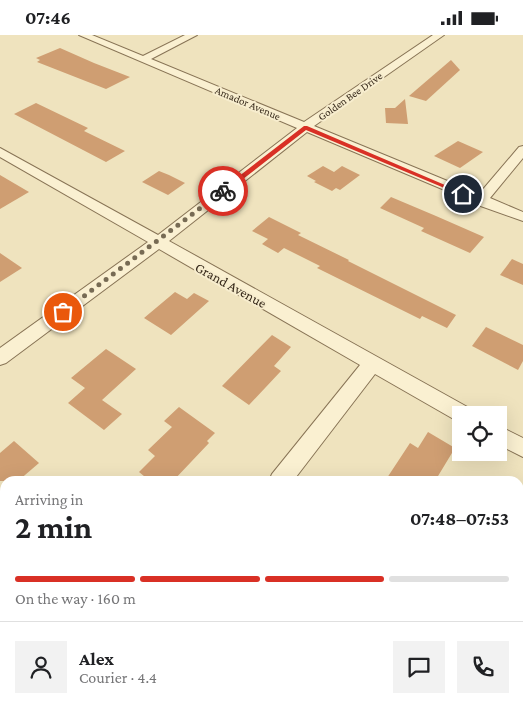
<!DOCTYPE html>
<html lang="en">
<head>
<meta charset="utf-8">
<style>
	body { margin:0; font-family:"Crimson Pro",serif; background:#f2f2f2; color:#202124; height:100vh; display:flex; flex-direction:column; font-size:19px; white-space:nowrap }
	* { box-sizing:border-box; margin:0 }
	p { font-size:16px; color:#757577 }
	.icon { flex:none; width:28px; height:28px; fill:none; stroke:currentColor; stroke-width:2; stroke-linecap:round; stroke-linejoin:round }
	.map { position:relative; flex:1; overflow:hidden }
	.side { position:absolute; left:0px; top:441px; width:524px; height:246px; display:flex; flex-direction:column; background:#fff; border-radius:15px 15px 0 0; box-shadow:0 5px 20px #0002 }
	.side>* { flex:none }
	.tools { position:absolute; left:452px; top:371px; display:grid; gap:10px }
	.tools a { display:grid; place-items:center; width:55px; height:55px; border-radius:0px; background:#fff; box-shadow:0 5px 20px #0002; font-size:25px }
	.pin { position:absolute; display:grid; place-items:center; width:42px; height:42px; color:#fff; margin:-21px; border:2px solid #fff; border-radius:50%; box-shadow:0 1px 5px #0007 }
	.courier { position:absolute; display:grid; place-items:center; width:50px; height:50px; margin:-25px; border:4px solid #d93025; border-radius:50%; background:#fff; color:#222; box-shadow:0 1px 6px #0007 }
	.overview em { font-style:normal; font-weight:700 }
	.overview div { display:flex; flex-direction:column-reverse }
	.overview { display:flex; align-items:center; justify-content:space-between; height:85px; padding:0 15px }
	h1 { font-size:32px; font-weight:700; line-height:38px }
	.bar { display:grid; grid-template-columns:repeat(4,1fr); gap:8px 5px; align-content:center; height:60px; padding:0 15px }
	.bar i { height:6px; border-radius:4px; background:#e0e0e0 }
	.bar .on { background:#d93025 }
	.bar p { grid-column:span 4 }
	.line { display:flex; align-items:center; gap:12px; padding:0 15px; border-top:1px solid #e0e0e0 }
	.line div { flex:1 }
	.round { display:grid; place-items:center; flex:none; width:52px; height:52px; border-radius:0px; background:#f2f2f2 }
	.status { display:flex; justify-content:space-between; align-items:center; height:35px; padding:0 25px; background:#fff; direction:ltr }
	.status svg { height:14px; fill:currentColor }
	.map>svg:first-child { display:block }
	.building { fill:#cf9e72 }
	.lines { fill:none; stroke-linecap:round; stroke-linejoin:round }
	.street-casing { stroke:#887456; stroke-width:2 }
	.street { fill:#faf0d1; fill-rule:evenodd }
	.route { fill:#d93025 }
	.done { stroke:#776b54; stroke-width:5; stroke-dasharray:0 9 }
	.labels { text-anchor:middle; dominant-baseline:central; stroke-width:4; stroke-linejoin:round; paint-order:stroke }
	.far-street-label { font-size:11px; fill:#372a1b; stroke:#f7edce }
	.street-label { font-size:14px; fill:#372a1b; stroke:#f7edce }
</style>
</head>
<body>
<div class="status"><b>07:46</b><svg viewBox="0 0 49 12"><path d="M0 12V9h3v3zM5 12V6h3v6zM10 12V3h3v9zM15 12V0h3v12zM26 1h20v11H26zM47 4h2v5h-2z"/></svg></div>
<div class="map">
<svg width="523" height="687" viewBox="0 0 523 687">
	<rect width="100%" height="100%" fill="#efe3be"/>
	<g class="building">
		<path d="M60,13L94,28L130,42L106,54L37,27L40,25L36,23Z"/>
		<path d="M451,25L460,35L426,66L409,61Z"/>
		<path d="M405,64L408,89L386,88L385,73H395Z"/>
		<path d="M36,68L88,93L84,96L125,116L106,127L14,79Z"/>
		<path d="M458,106L483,117L460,133L434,121Z"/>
		<path d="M323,131L334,137L342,131L360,140L340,155L336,153L332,156L314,147L316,146L307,141Z"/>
		<path d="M159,136L169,140L185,148L168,160L142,147Z"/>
		<path d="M0,140L29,157L0,174Z"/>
		<path d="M391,162L436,181L484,202L470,218L421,196L424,193L380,173Z"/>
		<path d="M269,182L301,198L298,200L349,225L348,226L456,280L447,293L422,281L420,284L317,233L320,231L284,213L278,218L262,209L268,204L252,196Z"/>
		<path d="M0,218L22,233L0,247Z"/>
		<path d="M512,224L523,229V250L500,240Z"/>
		<path d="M175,257L187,264L194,258L209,266L171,300L144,283Z"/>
		<path d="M486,292L523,310V326L518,335L472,311Z"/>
		<path d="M272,300L291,312L274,331L281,336L249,370L222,351Z"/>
		<path d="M106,314L136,334L102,365L122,379L104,395L68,368L85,353L71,343Z"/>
		<path d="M179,372L215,398L207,406L209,408L173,446H150L139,437L155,421L148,415L172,392L164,386Z"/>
		<path d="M428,397L455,413L435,446H385L410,408L418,413Z"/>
		<path d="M14,406L39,428L18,446H0V418Z"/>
	</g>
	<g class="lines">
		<g class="street-casing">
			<g id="street">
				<path d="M79,0H92L143,21L185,0H197L151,24L304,87L433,0H444L314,91L479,159L519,112L523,111V123L490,163L523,177V186L475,169L473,167L307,97L169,206L471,374L474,380H461V388L457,386L375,339L293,446H269L272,439L360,330L159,214L6,328L0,330V313L148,207L0,122V113L158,200L297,93Z"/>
				<path d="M499,391L523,403V422L499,410Z"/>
				<path d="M79,682H108L106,687H77Z"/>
			</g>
		</g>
		<use href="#street" class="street"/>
	</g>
	<path class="route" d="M304,91H307L466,159L461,160L306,95L225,158H221V155Z"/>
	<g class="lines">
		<path class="done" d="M63,277L223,156"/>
	</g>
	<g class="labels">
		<g class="far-street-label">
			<text transform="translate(350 61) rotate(-35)">Golden Bee Drive</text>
			<text transform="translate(248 68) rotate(23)">Amador Avenue</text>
		</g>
		<g class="street-label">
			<text transform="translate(231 250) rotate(29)">Grand Avenue</text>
		</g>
	</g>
</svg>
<div class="tools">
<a><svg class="icon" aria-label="locate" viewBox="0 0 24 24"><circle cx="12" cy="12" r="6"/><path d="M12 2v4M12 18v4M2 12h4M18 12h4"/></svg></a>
</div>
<div class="pin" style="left:63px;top:277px;background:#ea580c"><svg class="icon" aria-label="bag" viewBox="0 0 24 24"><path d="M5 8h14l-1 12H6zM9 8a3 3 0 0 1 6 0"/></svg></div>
<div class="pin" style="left:463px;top:159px;background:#1f2937"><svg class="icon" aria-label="home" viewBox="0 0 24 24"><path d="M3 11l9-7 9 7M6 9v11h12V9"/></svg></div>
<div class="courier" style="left:223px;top:156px"><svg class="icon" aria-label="bike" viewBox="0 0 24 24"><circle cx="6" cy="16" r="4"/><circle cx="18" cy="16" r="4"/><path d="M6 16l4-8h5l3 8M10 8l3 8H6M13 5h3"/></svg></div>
<section class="side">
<div class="overview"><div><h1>2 min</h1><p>Arriving in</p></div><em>07:48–07:53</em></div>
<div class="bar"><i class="on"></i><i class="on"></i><i class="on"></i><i></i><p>On the way · 160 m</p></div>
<div class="line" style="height:90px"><a class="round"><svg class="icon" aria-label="person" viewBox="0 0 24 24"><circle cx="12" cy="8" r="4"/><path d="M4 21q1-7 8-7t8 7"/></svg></a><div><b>Alex</b><p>Courier · 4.4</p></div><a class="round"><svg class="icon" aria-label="chat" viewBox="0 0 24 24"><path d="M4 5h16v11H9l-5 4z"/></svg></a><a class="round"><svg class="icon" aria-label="phone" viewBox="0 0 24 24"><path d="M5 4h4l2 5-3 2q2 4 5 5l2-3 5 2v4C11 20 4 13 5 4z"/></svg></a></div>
</section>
</div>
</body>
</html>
